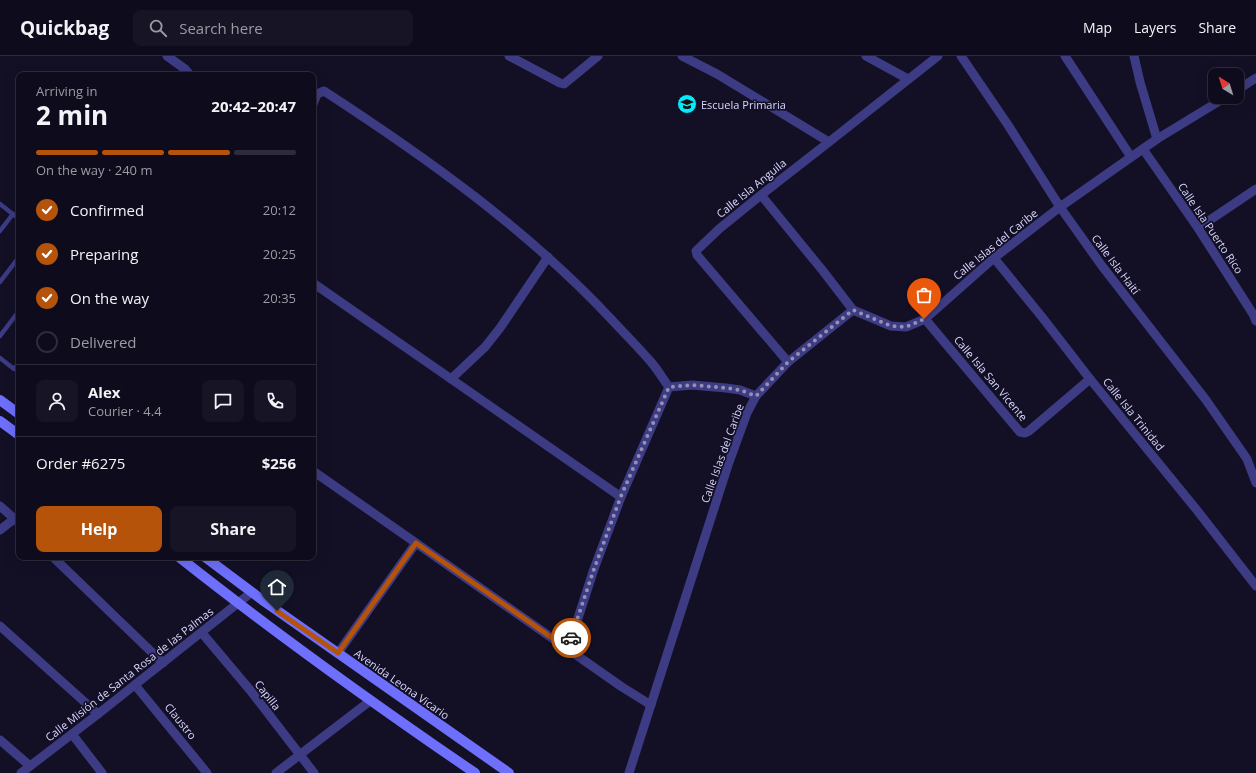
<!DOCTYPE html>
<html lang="en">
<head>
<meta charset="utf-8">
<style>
	body { margin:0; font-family:"Open Sans",sans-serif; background:#171525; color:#f1f3f6; height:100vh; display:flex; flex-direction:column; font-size:15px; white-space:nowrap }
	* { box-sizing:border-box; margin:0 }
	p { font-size:13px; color:#9b9ba3 }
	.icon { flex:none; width:22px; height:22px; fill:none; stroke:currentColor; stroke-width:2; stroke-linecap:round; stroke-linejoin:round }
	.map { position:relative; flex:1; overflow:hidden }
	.sheet { position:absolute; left:16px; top:16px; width:300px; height:488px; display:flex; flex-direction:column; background:#0e0c1c; border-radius:8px; box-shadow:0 4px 16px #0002,0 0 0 1px #2e2c3b }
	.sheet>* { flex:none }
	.needle { width:26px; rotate:322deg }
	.buttons { position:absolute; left:1208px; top:12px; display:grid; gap:8px }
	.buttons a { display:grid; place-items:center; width:36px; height:36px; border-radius:8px; background:#0e0c1c; box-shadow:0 4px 16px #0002,0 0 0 1px #2e2c3b; font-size:20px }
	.pin { position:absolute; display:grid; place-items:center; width:34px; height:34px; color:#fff; margin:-41px -17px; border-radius:50% 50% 50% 0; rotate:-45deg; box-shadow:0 0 4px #0007 }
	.pin .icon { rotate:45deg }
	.courier { position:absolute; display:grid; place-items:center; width:40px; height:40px; margin:-20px; border:3px solid #b45309; border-radius:50%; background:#fff; color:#222; box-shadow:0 1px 5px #0007 }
	.summary em { font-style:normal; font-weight:700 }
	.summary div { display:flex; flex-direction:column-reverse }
	.summary { display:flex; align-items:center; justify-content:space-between; height:68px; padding:0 20px }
	h1 { font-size:26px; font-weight:700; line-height:30px }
	.bar { display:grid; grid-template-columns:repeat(4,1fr); gap:6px 4px; align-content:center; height:48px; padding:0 20px }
	.bar i { height:5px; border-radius:3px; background:#2e2c3b }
	.bar .selected { background:#b45309 }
	.bar p { grid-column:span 4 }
	.line { display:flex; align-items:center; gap:10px; padding:0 20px; border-top:1px solid #2e2c3b }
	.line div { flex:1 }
	.round { display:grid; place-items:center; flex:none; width:42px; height:42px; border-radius:8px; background:#171525 }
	ol { padding:0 20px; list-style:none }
	li { display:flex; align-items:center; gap:12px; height:44px }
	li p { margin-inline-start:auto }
	li .icon { padding:4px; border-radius:50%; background:#b45309; color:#fff; stroke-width:4 }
	li:last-child { color:#9b9ba3 }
	li i { width:22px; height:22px; border:2px solid #2e2c3b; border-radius:50% }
	.primary-button { display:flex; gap:8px; margin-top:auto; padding:8px 20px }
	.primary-button a { flex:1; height:46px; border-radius:8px; background:#b45309; color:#fff; font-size:16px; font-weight:700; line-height:46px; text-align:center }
	.primary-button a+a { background:#171525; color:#f1f3f6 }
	header { display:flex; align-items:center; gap:24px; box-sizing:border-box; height:56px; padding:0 20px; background:#0e0c1c; border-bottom:1px solid #2e2c3b }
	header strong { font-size:19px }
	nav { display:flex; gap:22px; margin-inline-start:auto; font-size:14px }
	.search { width:280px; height:36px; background:#171525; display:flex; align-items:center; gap:10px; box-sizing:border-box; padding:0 14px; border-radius:8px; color:#9b9ba3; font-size:15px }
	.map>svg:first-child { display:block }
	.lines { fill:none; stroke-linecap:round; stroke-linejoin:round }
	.lane { stroke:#3c3b84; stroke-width:4.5 }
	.street { stroke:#3c3b84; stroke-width:9 }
	.secondary { stroke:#6e6ffc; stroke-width:10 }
	.done { stroke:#9490b2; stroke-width:4; stroke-dasharray:0 7.2 }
	.route { stroke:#b45309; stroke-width:5 }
	.labels { text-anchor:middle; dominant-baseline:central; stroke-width:3.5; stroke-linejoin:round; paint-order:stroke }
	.poi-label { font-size:11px; fill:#d9d5fe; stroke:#131026; text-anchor:start }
	.street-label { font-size:11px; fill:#d9d5fe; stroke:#131026 }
</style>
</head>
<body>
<header>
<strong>Quickbag</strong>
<div class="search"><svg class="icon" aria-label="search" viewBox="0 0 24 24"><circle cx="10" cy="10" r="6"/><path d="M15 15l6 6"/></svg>Search here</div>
<nav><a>Map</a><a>Layers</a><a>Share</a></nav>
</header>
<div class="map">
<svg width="1256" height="717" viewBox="0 0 1256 717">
	<rect width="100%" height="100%" fill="#131026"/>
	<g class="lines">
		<g class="lane">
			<path d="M0,148L19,163"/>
			<path d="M0,175L13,158"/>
			<path d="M0,226L19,201"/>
			<path d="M0,280L19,255"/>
			<path d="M0,302L14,313L19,307"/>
		</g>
		<g class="street">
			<path d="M167,0L185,13L190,19"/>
			<path d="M509,0L560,27L564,28L598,0"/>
			<path d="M682,0L717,18L829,86"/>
			<path d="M866,0L908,23"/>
			<path d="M961,0L1008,69L1060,151L1102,210L1206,344L1247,403L1256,427"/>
			<path d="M1065,0L1131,101"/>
			<path d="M1134,0L1140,26L1157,83"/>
			<path d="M1237,34L1256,22"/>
			<path d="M313,48L317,38L324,35C427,102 528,174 612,264C625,278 639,292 651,306C658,314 663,323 669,331"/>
			<path d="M1143,93L1198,172L1253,258L1256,265"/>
			<path d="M761,139L823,215L853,254"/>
			<path d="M1198,172L1256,133"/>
			<path d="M994,202L1042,261L1090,323L1196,453L1256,530"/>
			<path d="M313,227L621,441"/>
			<path d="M925,263L1020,376L1025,377L1029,375L1090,323"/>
			<path d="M788,306L697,199L696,195L719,173L761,139L829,86L938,0"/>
			<path d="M451,323L485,291L500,272L548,201"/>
			<path d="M669,331L692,329L726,332L740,334L756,340"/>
			<path d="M313,415L622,631L651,649"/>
			<path d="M0,450L19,467"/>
			<path d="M0,474L18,460"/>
			<path d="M53,501L163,607"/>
			<path d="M0,570L98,658"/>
			<path d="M202,577L250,634L314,717"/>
			<path d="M568,593L594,513L621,441L669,331"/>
			<path d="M338,597L416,487"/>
			<path d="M135,629L207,717"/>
			<path d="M72,678L102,717"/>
			<path d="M0,684L30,710"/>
			<path d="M21,717L98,658L252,536"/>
			<path d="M276,717L370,645"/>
			<path d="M629,717L728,409L747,357L756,340L788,306L853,254L891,270L906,271L925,263L994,202L1060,151L1157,83L1226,41"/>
		</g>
		<g class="secondary">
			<path d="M0,344L19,358"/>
			<path d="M0,365L19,379"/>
			<path d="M179,501C275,577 374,648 475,717"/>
			<path d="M205,501L265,546L509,717"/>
		</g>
	</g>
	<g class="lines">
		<path class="done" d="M571,582L594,513L621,440L669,331L692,329L726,332L740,334L756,340L788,306L853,254L891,270L906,271L924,263"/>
		<path class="route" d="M277,555L338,597L416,487L568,593L571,582"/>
	</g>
	<defs>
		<g id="school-disc" transform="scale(1)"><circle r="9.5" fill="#05eafb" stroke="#131026"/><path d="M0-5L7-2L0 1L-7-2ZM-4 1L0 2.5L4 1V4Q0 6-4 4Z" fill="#111"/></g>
	</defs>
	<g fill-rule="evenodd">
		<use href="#school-disc" x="687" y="48"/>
	</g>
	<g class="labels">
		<g class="poi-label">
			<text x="701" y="48">Escuela Primaria</text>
		</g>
		<g class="street-label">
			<text transform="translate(751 132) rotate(-39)">Calle Isla Anguila</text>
			<text transform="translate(1211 172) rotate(56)">Calle Isla Puerto Rico</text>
			<text transform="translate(995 188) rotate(-39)">Calle Islas del Caribe</text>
			<text transform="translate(1116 208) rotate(53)">Calle Isla Haití</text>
			<text transform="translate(991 322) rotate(50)">Calle Isla San Vicente</text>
			<text transform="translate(1134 358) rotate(51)">Calle Isla Trinidad</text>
			<text transform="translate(722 397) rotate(-70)">Calle Islas del Caribe</text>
			<text transform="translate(129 618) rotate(-38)">Calle Misión de Santa Rosa de las Palmas</text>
			<text transform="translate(402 628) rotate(35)">Avenida Leona Vicario</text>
			<text transform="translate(268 639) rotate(52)">Capilla</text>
			<text transform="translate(181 665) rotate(51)">Claustro</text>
		</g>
	</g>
</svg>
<div class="buttons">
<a><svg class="needle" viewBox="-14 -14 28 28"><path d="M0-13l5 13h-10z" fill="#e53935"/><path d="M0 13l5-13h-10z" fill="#9b9ba3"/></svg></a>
</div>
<div class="pin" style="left:924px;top:263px;background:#ea580c"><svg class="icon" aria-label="bag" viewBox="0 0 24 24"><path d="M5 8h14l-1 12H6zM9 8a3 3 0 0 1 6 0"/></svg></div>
<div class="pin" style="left:277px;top:555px;background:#1f2937"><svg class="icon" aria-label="home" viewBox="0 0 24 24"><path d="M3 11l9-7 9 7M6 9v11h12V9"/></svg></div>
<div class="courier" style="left:571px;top:582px"><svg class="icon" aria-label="car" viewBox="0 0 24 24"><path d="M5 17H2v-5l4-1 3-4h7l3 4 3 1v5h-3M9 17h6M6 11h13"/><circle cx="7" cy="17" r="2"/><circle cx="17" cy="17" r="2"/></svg></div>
<section class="sheet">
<div class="summary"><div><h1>2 min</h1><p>Arriving in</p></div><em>20:42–20:47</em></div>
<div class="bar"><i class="selected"></i><i class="selected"></i><i class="selected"></i><i></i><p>On the way · 240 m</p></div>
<ol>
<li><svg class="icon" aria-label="check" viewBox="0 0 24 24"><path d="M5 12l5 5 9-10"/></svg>Confirmed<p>20:12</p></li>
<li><svg class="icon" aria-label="check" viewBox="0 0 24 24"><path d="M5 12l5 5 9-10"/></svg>Preparing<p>20:25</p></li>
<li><svg class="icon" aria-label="check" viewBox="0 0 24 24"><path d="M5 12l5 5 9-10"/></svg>On the way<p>20:35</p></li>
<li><i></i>Delivered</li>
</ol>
<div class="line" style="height:72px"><a class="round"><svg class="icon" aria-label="person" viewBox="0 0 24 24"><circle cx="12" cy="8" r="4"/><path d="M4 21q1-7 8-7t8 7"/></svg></a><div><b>Alex</b><p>Courier · 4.4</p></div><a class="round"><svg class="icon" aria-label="chat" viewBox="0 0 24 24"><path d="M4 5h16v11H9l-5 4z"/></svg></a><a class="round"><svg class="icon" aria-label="phone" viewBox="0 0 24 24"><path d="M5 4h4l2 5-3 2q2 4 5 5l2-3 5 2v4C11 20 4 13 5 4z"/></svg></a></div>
<div class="line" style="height:52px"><div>Order #6275</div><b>$256</b></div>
<div class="primary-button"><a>Help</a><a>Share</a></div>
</section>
</div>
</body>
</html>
